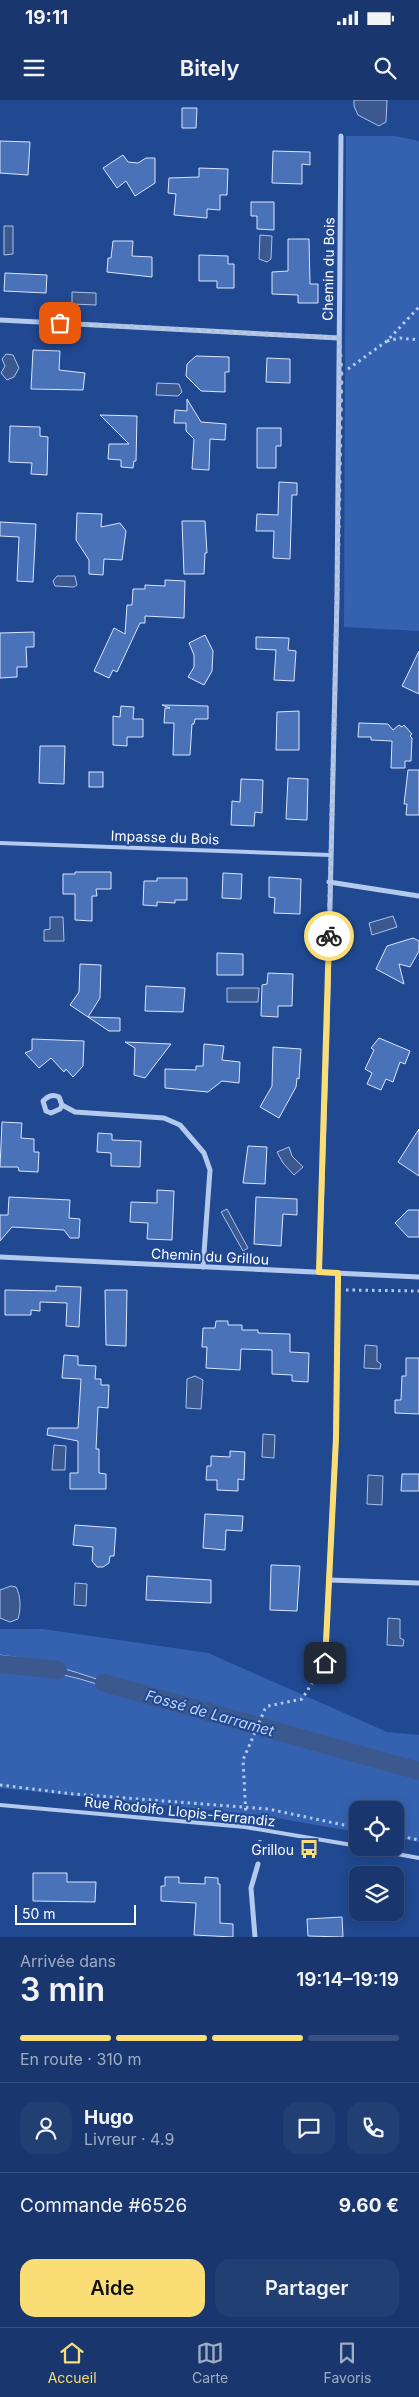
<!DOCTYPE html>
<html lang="fr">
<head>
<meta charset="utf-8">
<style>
	body { margin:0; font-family:Inter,sans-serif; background:#223f73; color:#f1f3f6; height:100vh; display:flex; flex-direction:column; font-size:19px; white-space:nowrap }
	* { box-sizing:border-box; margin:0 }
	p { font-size:16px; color:#9facc2 }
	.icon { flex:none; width:28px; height:28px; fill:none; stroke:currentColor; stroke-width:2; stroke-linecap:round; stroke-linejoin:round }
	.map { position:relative; height:1837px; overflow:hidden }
	.side { display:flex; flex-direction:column; background:#19376e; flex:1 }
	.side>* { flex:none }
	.controls { position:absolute; left:349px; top:1701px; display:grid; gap:10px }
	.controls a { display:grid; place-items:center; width:55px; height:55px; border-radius:10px; background:#19376e; box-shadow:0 2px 12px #0003,0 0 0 1px #375181; font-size:25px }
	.scale { position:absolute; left:15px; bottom:12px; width:121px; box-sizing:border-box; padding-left:5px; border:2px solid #fff; border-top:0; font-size:14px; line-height:18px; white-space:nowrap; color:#fff; -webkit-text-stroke:4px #214992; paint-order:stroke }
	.pin { position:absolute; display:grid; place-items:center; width:42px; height:42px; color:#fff; margin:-21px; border-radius:10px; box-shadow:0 2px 8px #0006 }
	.courier { position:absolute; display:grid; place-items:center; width:50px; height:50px; margin:-25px; border:4px solid #fade75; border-radius:50%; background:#fff; color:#222; box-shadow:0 1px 6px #0007 }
	.overview em { font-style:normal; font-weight:600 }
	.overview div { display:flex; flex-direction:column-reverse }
	.overview { display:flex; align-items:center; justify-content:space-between; height:85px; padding:0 20px }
	h1 { font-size:32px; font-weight:600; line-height:38px }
	.bar { display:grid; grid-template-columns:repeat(4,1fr); gap:8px 5px; align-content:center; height:60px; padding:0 20px }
	.bar i { height:6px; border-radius:4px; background:#375181 }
	.bar .selected { background:#fade75 }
	.bar p { grid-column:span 4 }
	.line { display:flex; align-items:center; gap:12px; padding:0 20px; border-top:1px solid #375181 }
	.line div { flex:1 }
	.round { display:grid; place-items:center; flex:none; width:52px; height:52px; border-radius:15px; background:#223f73 }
	.action { display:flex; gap:10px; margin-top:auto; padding:10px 20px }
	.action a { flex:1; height:58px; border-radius:15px; background:#fade75; color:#111; font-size:20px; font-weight:600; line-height:58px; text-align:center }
	.action a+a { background:#223f73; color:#f1f3f6 }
	.status { display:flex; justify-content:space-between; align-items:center; height:35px; padding:0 25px; background:#19376e; direction:ltr }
	.status svg { height:14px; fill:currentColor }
	header { display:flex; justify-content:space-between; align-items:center; height:65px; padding:0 20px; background:#19376e; font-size:22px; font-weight:600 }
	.dock { display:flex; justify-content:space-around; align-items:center; height:70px; border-top:1px solid #375181; background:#19376e; font-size:14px; color:#9facc2 }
	.dock a { display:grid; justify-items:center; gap:2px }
	.dock .selected { color:#fade75 }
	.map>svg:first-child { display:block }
	.green { fill:#3562b0 }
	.water { fill:#3c598f; stroke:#a7c2ee }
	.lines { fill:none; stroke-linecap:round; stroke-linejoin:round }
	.canal { stroke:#3c598f; stroke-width:18 }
	.building { fill:#4a72b9; stroke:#d9e5fa }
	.path { stroke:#b3c9ed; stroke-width:3; stroke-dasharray:2.5 4; stroke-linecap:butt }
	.lane { stroke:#b3c9ed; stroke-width:4 }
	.street { stroke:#b3c9ed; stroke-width:5 }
	.done { stroke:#b1bfd9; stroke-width:5; stroke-dasharray:0 9 }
	.route { stroke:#fade75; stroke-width:6 }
	.labels { text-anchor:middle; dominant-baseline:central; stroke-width:4; stroke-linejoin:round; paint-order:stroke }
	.street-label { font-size:14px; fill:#fff; stroke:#214992 }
	.poi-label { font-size:14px; fill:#fff; stroke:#214992; text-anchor:end }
	.water-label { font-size:15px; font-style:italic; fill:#bfd3f4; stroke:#214992 }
</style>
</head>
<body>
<div class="status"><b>19:11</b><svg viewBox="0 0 49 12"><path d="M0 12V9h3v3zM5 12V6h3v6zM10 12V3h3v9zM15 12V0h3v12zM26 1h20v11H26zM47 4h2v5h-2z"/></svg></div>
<header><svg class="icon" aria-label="menu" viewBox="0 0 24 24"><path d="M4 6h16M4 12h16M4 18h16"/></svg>Bitely<svg class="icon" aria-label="search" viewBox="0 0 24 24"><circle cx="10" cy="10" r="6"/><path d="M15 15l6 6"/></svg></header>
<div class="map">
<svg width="419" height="1837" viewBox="0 0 419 1837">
	<rect width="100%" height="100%" fill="#214992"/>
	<g class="green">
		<path d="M346,36H395L419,41V531L344,527Z"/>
		<path d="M0,1529H43L208,1553L387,1632L419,1635V1742L395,1738V1710H358L357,1732L259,1715L0,1688Z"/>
	</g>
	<g class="water">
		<path d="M354,0H387L386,22L379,26L358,15L354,6Z"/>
		<path d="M4,126H13V154L4,155Z"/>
		<path d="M260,135L272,136L271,159L267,162L259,159Z"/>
		<path d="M72,192L96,193V205L72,204Z"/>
		<path d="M6,254L13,255L19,268L14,277L7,280L1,273L5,266L2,259Z"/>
		<path d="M157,283L179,284L182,292L178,296L156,295Z"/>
		<path d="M57,476H75L77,485L74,487L55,486L53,481Z"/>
		<path d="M393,816L397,827L372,835L369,823Z"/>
		<path d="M50,817H63L64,841H44V830L50,829Z"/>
		<path d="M227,888H259L258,902H227Z"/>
		<path d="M289,1047L292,1056L303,1067L294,1075L283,1063L277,1052Z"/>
		<path d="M227,1109L248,1148L243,1151L221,1112Z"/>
		<path d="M365,1245L377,1246V1261L381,1264L380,1269L364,1268Z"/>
		<path d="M195,1276L203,1280L201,1309L186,1308L187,1279Z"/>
		<path d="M263,1334L275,1335L274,1358L262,1357Z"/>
		<path d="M54,1345L66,1346L65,1370H52Z"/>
		<path d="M368,1375L383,1376L382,1405L367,1404Z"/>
		<path d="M75,1483L87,1484L86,1506L74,1505Z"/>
		<path d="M11,1486L16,1487C21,1496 21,1509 18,1519L10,1522L0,1518V1490Z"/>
		<path d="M388,1518L400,1519V1538L404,1540L403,1546L387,1545Z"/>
		<path d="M0,1555C43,1560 82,1574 123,1588C156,1599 190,1608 223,1617L224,1622L80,1579L28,1566L0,1562Z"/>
	</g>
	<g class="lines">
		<g class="canal">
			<path d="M0,1564L58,1570"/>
			<path d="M104,1583L419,1671"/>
		</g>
	</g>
	<g class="building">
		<path d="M182,8H197L196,28H182Z"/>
		<path d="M0,41L30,42L28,75L0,73Z"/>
		<path d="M273,51L310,52V65L302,64V84L272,83Z"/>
		<path d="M123,55L128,62L138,63L146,58H155V83L135,96L126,81L117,88L103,68Z"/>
		<path d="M199,68L228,69L227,95H220V110L207,109V118L174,115L176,94L168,93L169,78L199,77Z"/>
		<path d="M251,102H274V130L257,129V116H251Z"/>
		<path d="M288,139H309L310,184H318V203H298V195L272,194V172L288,171Z"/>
		<path d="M113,141H133L132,156L152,157V177L107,172L108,158H111Z"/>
		<path d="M199,155L228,156V164H234V188H217V181H199Z"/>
		<path d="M5,173L47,175L46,193L4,191Z"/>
		<path d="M33,250L60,251L59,270L85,273L83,290L31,289Z"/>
		<path d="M196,256L229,257V272H225V292L201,291L186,276L187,264Z"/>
		<path d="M267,258L290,259V283L266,282Z"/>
		<path d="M187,299L201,322L226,324L225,340L210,339L209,370L192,369L194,339L186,331V323H174L175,310L187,311Z"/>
		<path d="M100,315L137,316L136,361H134L133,368L121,367V360L108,359L109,344H129Z"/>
		<path d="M10,326L40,327V336L48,337L47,375L31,374L32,363L9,362Z"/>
		<path d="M257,328H281V346H276V368H257Z"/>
		<path d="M279,382L297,383V395H292L290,459L273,458L274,431H256L257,414L278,415Z"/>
		<path d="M77,413L102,414L101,427L120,423L126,431L122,460L104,459L103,475L89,474V460L76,440Z"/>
		<path d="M182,421H205L207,453H205L204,474H184Z"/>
		<path d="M0,422L36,424L33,482L17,481L19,437L0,436Z"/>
		<path d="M165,480L185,481L184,518L145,516V523H140L117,572L113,570L109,578L94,571L114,528L125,534L127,505H132L133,489H145V485L165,486Z"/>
		<path d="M34,532V547H26L27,567H17V577L0,578V533Z"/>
		<path d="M205,535L213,551L212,571L204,585L188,577L194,567V555L189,543Z"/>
		<path d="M256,537L289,538L288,550L296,551L294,581L274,580L276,550L256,549Z"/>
		<path d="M419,551V594L402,586Z"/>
		<path d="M162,605L208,606V619H195L194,624H192L190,655H173L174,623H164L165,608H170Z"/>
		<path d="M121,606L134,607L133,619H143V637H127V646L113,645V616L120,617Z"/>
		<path d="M299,611V650H276L277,612Z"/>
		<path d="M359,623L388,624L393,630L399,625L402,627L404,625L412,634L410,636L412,638L411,661H405V668H391L392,641L371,640V637H358Z"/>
		<path d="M40,646H65L64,684L39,683Z"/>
		<path d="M408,670H419V715H406L407,704H404Z"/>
		<rect x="89" y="672" width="14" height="15"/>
		<path d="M288,678L308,679L307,720L286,719Z"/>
		<path d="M241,679L263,680L262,713L255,712L254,726L231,725L232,701L240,702Z"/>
		<path d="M75,772H111V789H96L97,796H92V821L75,820V794H63V774H75Z"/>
		<path d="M223,773L242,774L241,799L222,798Z"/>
		<path d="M269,777L301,779L300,814L274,813L275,798L269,797Z"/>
		<path d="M157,778H187V800H175V803L157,802V806L143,805L144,781H157Z"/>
		<path d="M413,838L419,841V851L410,867L399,864L404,884L376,869L387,846Z"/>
		<path d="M217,853L243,854V875H217Z"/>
		<path d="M80,864L101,865L100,898L88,917L70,905L79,892Z"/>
		<path d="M268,873L293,874L292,906H278V917L261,916L262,885L267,884Z"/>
		<path d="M146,886L185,888L183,912L145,911Z"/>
		<path d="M88,917L120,918V931H109Z"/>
		<path d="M379,938L410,951L405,964L400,962L393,982L386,979L381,990L367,984L372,973L365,969L374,950L371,948Z"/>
		<path d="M32,939L84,941L83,966L73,977L66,969L64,972L51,958L39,968L25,953L32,950Z"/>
		<path d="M125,942L171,944L145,978L134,975L135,948Z"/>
		<path d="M204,944L224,946L222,960L240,962L239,983L222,981L208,992L165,988V969L196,970V966H203Z"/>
		<path d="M273,947L301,949L299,979L297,978L296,987L279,1018L260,1007L272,986Z"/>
		<path d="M2,1022L22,1023L21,1038L34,1039V1052H39L38,1072L19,1071L18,1067H0Z"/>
		<path d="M419,1029V1076L398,1062Z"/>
		<path d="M98,1033L112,1034V1040L141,1041L140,1067L111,1066V1053L97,1052Z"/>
		<path d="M248,1046L267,1047L265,1084L243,1083Z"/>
		<path d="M157,1090L174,1091L172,1140L147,1139L148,1123L130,1122L131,1102L157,1103Z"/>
		<path d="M9,1097L70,1100L69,1118L80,1119L79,1138H70L64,1130L12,1127L0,1141V1115H8Z"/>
		<path d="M256,1097L297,1099V1115L283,1114L281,1146L254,1144Z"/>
		<path d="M408,1110H419V1137H408L395,1123Z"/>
		<path d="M56,1186L81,1187L79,1227L66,1226L67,1203L40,1202V1211L31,1210V1215H5V1190L56,1191Z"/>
		<path d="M105,1190H127L126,1246L106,1245Z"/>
		<path d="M216,1221H228V1225H242V1230H258V1233L290,1234V1252L309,1253L308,1282L292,1281V1275L272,1274V1250L241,1249L240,1270L206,1268L207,1247H202L203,1228H215Z"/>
		<path d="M64,1255L78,1256V1265L96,1266L95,1279H101V1285H109L108,1308L98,1307L96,1349H99V1373L106,1374V1389H70V1373H78V1341L47,1335L48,1328H78L81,1279L62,1278Z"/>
		<path d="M406,1258H419V1314L395,1313V1300H401L402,1276H406Z"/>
		<path d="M230,1351L245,1352L244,1380L238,1379V1391L217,1390V1380H206L207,1366H211V1356L230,1357Z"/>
		<path d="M402,1374H419V1391H401Z"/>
		<path d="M205,1414L243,1416L242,1431L226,1430L225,1450L203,1448Z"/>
		<path d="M75,1425L116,1428L114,1456H110L109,1463L103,1467H97L92,1461L93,1447L73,1445Z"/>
		<path d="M271,1465L300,1466L297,1511L270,1510Z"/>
		<path d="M147,1476L211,1480V1503L146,1500Z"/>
		<path d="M33,1773H67V1782H96L95,1802L33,1801Z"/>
		<path d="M165,1777H179V1783L205,1784V1777L218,1778V1784H220V1823L233,1824V1837L194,1835L196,1803L161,1801V1786H165Z"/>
		<path d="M342,1817L343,1837L308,1836L307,1819Z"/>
	</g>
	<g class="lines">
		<g class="path">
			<path d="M387,241L400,238L419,240"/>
			<path d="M348,269L387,241L419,207"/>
			<path d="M346,1190L419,1191"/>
			<path d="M0,1685L73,1694L268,1709L358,1728"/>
			<path d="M246,1717L243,1660L265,1609L268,1606L302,1599L321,1569"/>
			<path d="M395,1735L419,1740"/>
			<path d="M259,1754L260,1740"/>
		</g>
		<g class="lane">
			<path d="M0,743L330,755"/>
			<path d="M0,1705L245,1727L358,1746"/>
			<path d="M364,1748L419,1758"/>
		</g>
		<g class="street">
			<path d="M0,220L339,238"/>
			<path d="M329,782L419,796"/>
			<path d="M62,1005L60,1009L51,1013L46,1011L43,1001C48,996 52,994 59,997L62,1005L75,1012L164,1018L180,1025L204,1053L210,1070L203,1167"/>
			<path d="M0,1157L419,1177"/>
			<path d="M319,1172L327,935L337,498L341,36"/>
			<path d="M329,1480L419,1483"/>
			<path d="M325,1563L336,1338L338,1173"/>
			<path d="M255,1837L251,1788L258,1764"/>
		</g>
	</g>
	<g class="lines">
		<path class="done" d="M60,223L339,238L341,275L337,498L329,836"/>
		<path class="route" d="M325,1563L336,1338L338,1180V1173L319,1172L329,836"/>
	</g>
	<defs>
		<g id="bus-bare" transform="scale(1.5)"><path d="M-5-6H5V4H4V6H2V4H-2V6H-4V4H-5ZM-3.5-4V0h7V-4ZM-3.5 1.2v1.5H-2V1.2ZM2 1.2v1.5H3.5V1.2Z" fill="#fade75" stroke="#214992" stroke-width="2.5" paint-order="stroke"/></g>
	</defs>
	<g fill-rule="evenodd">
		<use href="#bus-bare" x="309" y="1749"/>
	</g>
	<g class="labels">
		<g class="street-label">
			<text transform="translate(328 169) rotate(-89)">Chemin du Bois</text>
			<text transform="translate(165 737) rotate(2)">Impasse du Bois</text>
			<text transform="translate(210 1156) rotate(3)">Chemin du Grillou</text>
			<text transform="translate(180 1711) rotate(6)">Rue Rodolfo Llopis-Ferrandiz</text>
		</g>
		<g class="poi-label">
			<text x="294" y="1749">Grillou</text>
		</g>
		<g class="water-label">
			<text transform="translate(210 1613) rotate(16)">Fossé de Larramet</text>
		</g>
	</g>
</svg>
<div class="controls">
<a><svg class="icon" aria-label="locate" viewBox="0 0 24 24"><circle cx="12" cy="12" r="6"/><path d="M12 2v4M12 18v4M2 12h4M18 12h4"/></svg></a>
<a><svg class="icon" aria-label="layers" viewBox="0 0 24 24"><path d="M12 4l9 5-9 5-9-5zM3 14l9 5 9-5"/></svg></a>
</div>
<div class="scale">50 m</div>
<div class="pin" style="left:60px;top:223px;background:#ea580c"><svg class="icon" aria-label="bag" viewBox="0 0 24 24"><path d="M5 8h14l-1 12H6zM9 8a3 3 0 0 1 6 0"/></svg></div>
<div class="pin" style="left:325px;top:1563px;background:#1f2937"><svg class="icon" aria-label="home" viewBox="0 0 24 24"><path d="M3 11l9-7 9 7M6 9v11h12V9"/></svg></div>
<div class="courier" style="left:329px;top:836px"><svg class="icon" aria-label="bike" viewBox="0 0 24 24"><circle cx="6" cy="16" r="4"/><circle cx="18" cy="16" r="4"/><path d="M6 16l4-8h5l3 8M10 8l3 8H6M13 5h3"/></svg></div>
</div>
<section class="side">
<div class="overview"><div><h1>3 min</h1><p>Arrivée dans</p></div><em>19:14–19:19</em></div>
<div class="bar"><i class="selected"></i><i class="selected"></i><i class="selected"></i><i></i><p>En route · 310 m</p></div>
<div class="line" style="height:90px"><a class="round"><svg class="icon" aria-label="person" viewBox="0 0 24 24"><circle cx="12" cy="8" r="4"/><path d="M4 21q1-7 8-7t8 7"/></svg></a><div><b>Hugo</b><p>Livreur · 4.9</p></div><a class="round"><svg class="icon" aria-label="chat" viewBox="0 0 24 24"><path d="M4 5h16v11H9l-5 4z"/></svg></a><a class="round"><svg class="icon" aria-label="phone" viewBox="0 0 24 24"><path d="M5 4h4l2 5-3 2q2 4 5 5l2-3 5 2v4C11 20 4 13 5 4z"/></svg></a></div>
<div class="line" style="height:65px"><div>Commande #6526</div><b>9.60 €</b></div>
<div class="action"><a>Aide</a><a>Partager</a></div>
</section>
<nav class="dock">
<a class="selected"><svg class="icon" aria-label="home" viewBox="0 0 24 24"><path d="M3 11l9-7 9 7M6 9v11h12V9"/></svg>Accueil</a>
<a><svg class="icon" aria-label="map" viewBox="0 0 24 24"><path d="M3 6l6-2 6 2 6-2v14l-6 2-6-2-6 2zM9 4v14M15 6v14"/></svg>Carte</a>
<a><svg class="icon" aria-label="saved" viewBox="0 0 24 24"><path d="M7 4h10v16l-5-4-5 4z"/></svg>Favoris</a>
</nav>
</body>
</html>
